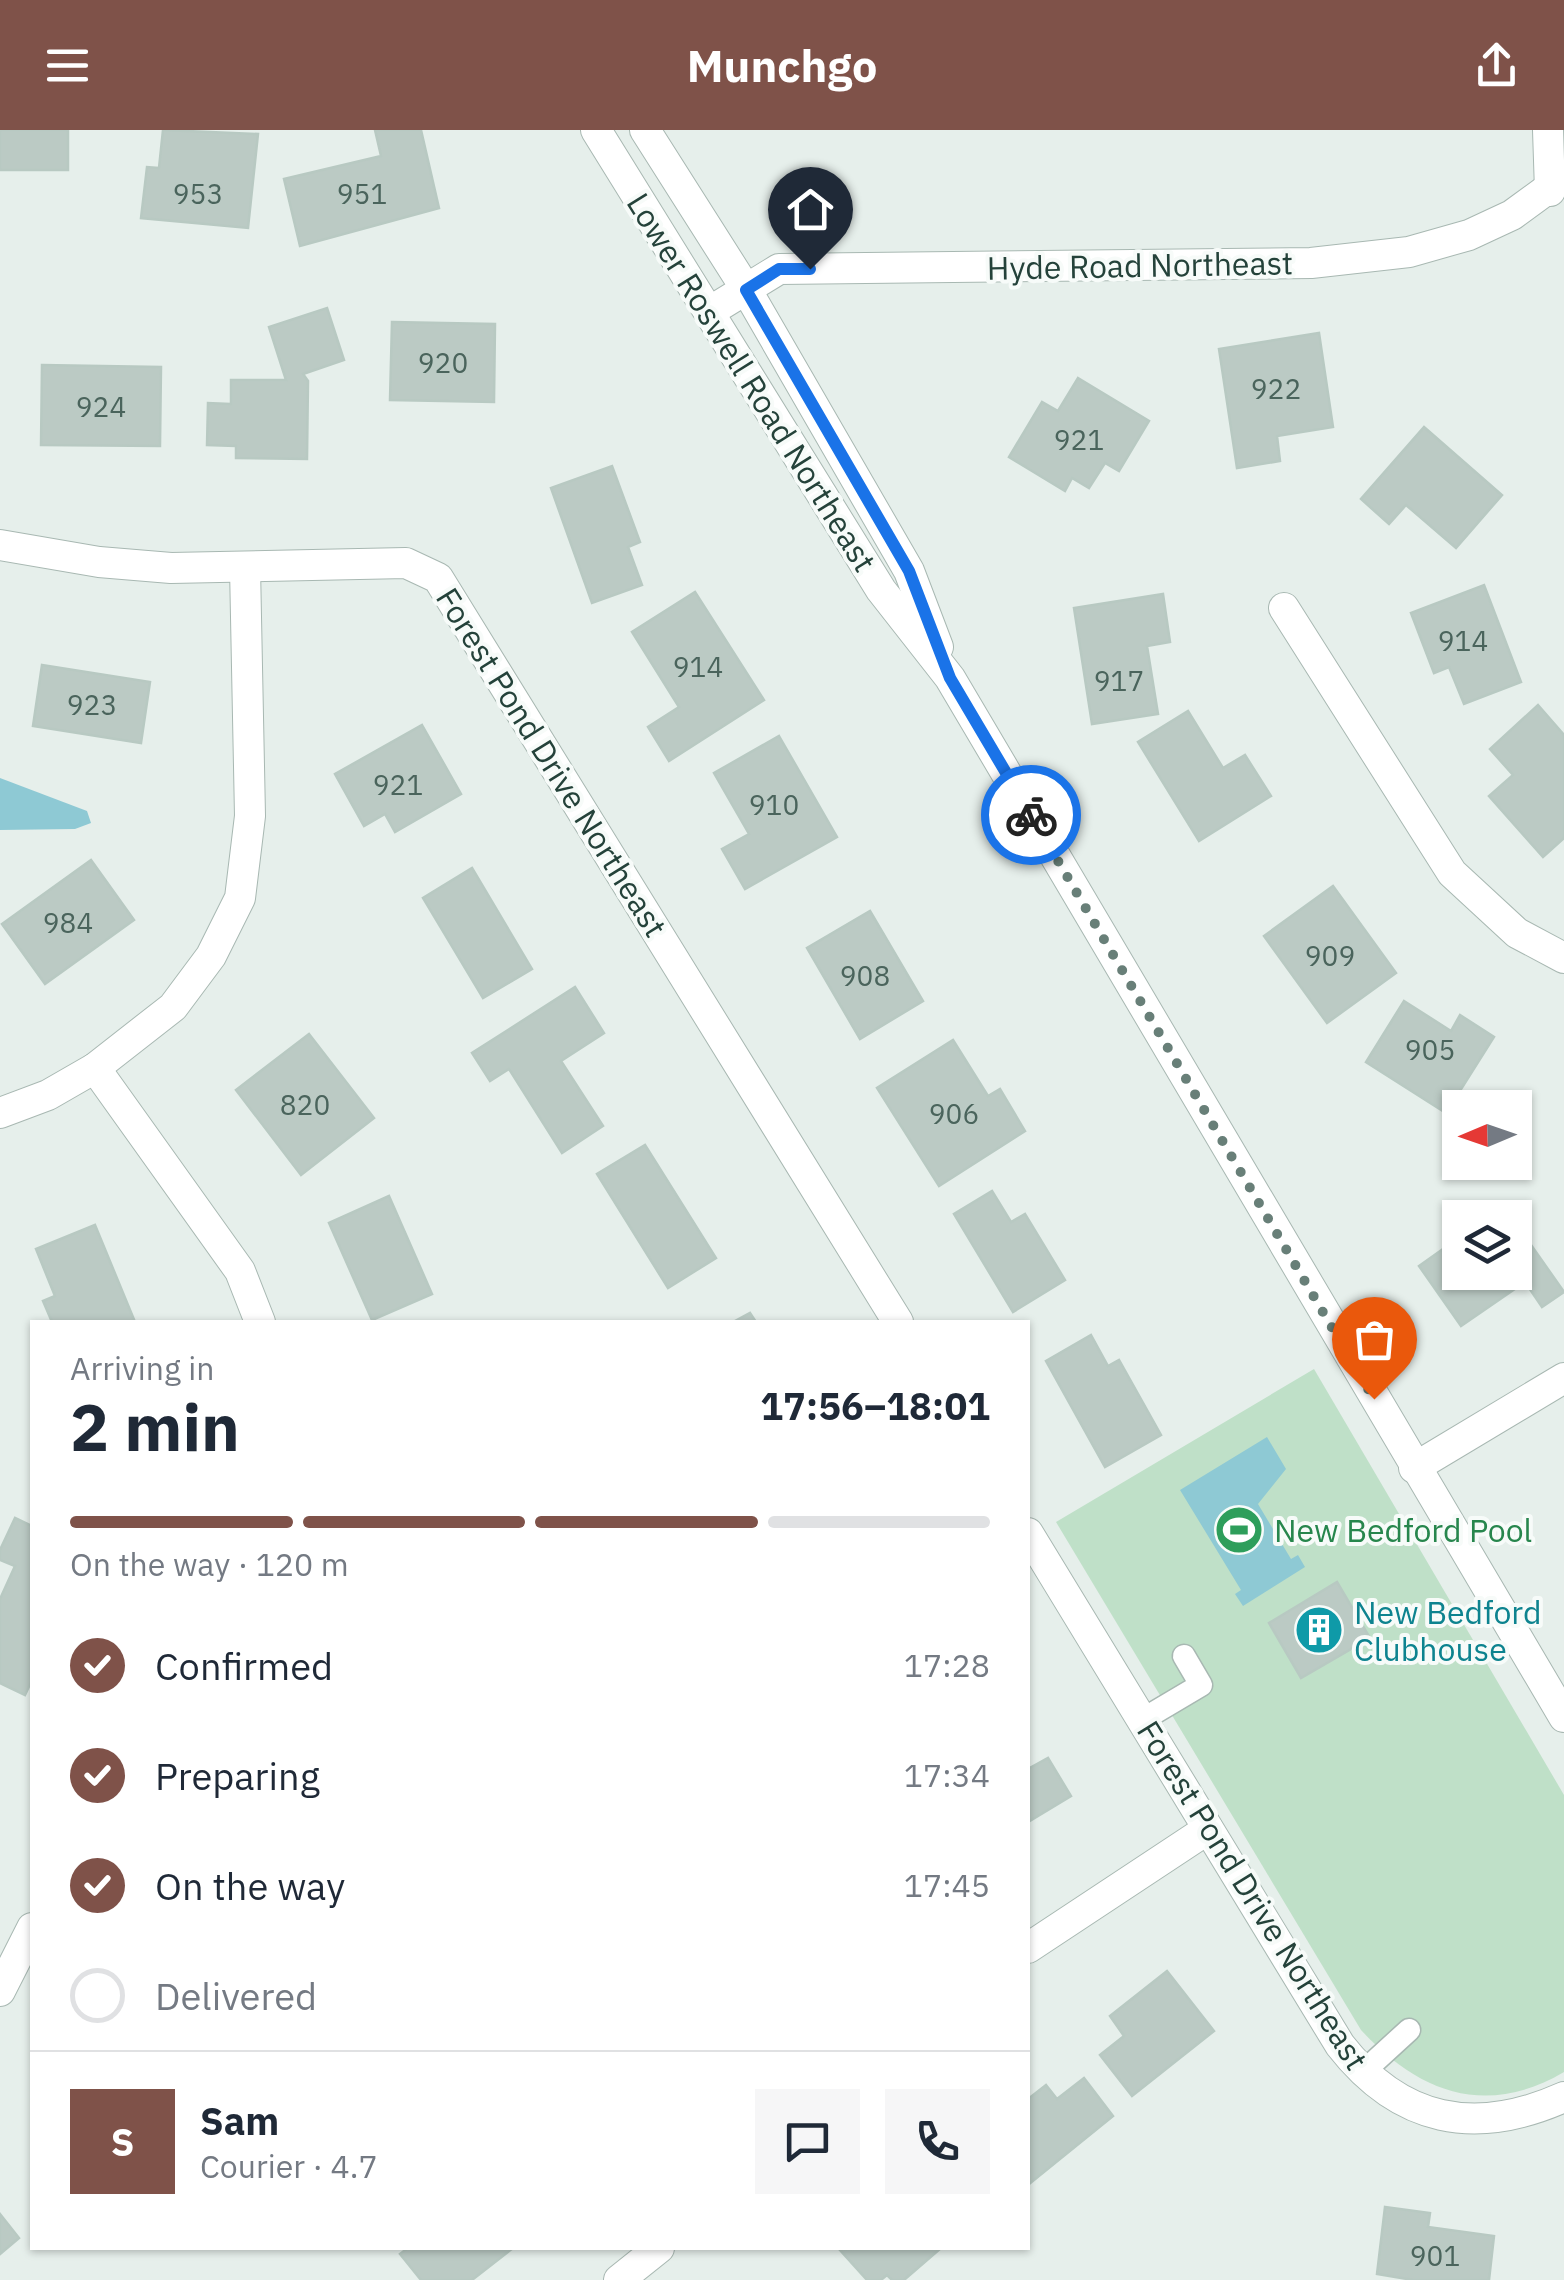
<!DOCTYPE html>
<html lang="en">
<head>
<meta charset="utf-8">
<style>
	body { margin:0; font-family:"IBM Plex Sans",sans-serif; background:#f6f6f7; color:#1f2937; height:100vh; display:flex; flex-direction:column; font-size:38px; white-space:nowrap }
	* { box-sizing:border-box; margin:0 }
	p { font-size:32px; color:#747a83 }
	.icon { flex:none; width:55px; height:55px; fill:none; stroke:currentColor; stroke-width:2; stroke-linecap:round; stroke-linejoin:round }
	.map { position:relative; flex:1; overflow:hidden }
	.sheet { position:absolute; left:30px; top:1190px; width:1000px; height:930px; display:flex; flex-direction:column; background:#fff; border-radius:0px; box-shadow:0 2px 8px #0004 }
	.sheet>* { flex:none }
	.needle { width:65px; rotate:268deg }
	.controls { position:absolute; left:1442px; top:960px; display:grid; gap:20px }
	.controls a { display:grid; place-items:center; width:90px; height:90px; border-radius:0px; background:#fff; box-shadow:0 2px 8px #0004; font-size:50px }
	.pin { position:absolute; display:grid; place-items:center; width:85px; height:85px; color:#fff; margin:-102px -42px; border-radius:50% 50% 50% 0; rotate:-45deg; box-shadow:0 0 10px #0007 }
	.pin .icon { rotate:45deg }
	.courier { position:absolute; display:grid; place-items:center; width:100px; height:100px; margin:-50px; border:8px solid #1a73e8; border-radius:50%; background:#fff; color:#222; box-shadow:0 2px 12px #0007 }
	.head em { font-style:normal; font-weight:800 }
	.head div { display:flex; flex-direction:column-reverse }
	.head { display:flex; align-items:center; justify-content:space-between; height:170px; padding:0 40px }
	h1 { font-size:65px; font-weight:800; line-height:75px }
	.bar { display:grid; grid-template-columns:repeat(4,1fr); gap:15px 10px; align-content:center; height:120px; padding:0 40px }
	.bar i { height:12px; border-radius:8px; background:#e0e1e3 }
	.bar .selected { background:#7f5249 }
	.bar p { grid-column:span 4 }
	.line { display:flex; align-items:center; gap:25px; padding:0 40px; border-top:2px solid #e0e1e3 }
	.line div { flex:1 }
	.round { display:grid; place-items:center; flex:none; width:105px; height:105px; border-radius:0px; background:#f6f6f7 }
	ol { padding:0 40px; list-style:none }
	li { display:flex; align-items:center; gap:30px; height:110px }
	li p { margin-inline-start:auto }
	li .icon { padding:10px; border-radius:50%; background:#7f5249; color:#fff; stroke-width:4 }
	li:last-child { color:#747a83 }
	li i { width:55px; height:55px; border:5px solid #e0e1e3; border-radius:50% }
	header { display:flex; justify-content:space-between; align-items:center; height:130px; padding:0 40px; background:#7f5249; color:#fff; font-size:45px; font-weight:800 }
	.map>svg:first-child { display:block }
	.green { fill:#bfe0c8 }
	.water { fill:#8ec9d4 }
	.building { fill:#bbcac4; stroke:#b8c9c2; stroke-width:2.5 }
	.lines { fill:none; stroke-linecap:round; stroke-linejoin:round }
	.service-casing { stroke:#a8b8b2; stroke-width:25 }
	.minor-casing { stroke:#a8b8b2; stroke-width:32 }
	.tertiary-casing { stroke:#a8b8b2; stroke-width:32 }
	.service { stroke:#fff; stroke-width:22 }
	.minor { stroke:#fff; stroke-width:30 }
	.tertiary { stroke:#fff; stroke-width:30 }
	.done { stroke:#687f78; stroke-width:10; stroke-dasharray:0 18 }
	.route { stroke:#1a73e8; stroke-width:12 }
	.labels { text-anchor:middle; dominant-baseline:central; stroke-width:8; stroke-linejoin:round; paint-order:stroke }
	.number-label { font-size:28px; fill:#4a645c }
	.street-label { font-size:32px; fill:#24423a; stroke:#f7fbf9 }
	.leisure-label { font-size:32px; fill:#27864d; stroke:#f7fbf9; text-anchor:start }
	.culture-label { font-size:32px; fill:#0d838f; stroke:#f7fbf9; text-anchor:start }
</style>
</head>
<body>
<header><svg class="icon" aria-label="menu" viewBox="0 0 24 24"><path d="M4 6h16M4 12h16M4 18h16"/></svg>Munchgo<svg class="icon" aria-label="share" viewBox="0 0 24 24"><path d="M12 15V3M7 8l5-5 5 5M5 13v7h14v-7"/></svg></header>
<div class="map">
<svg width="1564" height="2150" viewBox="0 0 1564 2150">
	<rect width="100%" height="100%" fill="#e6efeb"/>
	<path class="green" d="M1314,1239L1564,1665V1942C1486,1988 1419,1963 1361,1900L1056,1392Z"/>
	<g class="water">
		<path d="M0,648L87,681L91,693L75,699L0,700Z"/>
		<path d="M1267,1307L1286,1339L1258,1374L1291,1429L1298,1425L1305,1437L1243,1476L1235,1464L1241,1460L1180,1360Z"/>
	</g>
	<g class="building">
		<rect x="0" y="0" width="68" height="40"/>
		<path d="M163,0L258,4L248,98L141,88L147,37L159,38Z"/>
		<path d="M375,0H421L439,78L300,116L284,49L381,26Z"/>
		<path d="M327,178L344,230L303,244L308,251L307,329L236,328V316L207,315L208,273L231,274V250H286L269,197Z"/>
		<path d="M392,192L495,194L494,272L390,270Z"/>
		<path d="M1319,203L1333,297L1277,306L1280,331L1237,338L1219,219Z"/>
		<path d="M42,235L161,237L160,316L41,315Z"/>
		<path d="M1078,248L1149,291L1119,341L1105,333L1089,358L1072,348L1065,361L1009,327L1042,272L1058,281Z"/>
		<path d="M1424,297L1502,365L1456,418L1406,375L1389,394L1361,369Z"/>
		<path d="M612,336L640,412L628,417L642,455L592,473L551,358Z"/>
		<path d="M1484,455L1521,552L1464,574L1449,537L1434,543L1411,483Z"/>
		<path d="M695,462L764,570L669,631L648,597L679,577L632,502Z"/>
		<path d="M1163,464L1170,512L1147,516L1158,584L1092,594L1074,478Z"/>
		<path d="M42,535L150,552L141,613L33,596Z"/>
		<path d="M1538,575L1564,605V708L1543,727L1489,666L1513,645L1490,619Z"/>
		<path d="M1188,581L1223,638L1245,625L1271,666L1199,711L1138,612Z"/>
		<path d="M422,595L461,664L395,702L385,684L364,696L335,644Z"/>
		<path d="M779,606L837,707L745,759L722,719L749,704L714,643Z"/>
		<path d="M91,730L134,790L45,854L2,794Z"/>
		<path d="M472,738L532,839L483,868L423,768Z"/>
		<path d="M1333,756L1396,843L1327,893L1264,806Z"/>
		<path d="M870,781L923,871L860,909L807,818Z"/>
		<path d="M575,857L604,903L561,931L603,996L562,1023L509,939L490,951L472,923Z"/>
		<path d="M1404,871L1451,901L1460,885L1494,907L1446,983L1366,932Z"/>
		<path d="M309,904L374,988L301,1045L236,960Z"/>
		<path d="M953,910L988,966L1000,959L1025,1001L939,1056L877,958Z"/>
		<path d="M645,1015L716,1128L668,1158L597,1044Z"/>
		<path d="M992,1061L1011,1092L1025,1084L1065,1150L1013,1182L954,1084Z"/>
		<path d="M389,1066L432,1164L372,1190L329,1093Z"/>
		<path d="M1504,1076L1512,1088H1488Z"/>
		<path d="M1515,1092L1564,1162L1542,1177L1525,1152L1461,1196L1419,1136L1460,1107V1142H1515Z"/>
		<path d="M95,1095L135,1192H52L43,1171L55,1166L36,1119Z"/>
		<path d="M750,1183L756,1192H733Z"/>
		<path d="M1091,1205L1108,1236L1119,1230L1161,1305L1105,1337L1046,1231Z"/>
		<path d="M15,1388L32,1396V1550L25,1565L0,1553V1469L15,1436L0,1430V1420Z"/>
		<path d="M1337,1452L1370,1508L1301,1548L1269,1493Z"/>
		<path d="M1048,1628L1071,1666L1028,1692V1639Z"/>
		<path d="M1167,1841L1214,1901L1132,1966L1100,1925L1124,1906L1110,1886Z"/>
		<path d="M1084,1948L1113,1986L1028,2055V1969L1046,1955L1057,1969Z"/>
		<path d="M1385,2077L1430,2083L1428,2097L1494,2106L1489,2150H1413L1377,2144Z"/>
		<path d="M0,2084L19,2108L0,2124Z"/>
		<path d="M408,2118H513L472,2150H421L400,2124Z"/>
		<path d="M941,2118L904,2150H892L887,2145L881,2150H867L839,2119Z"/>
	</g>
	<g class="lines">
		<g class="service-casing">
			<g id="service">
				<path d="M1142,1590L1201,1555L1184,1526"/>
				<path d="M1362,1943L1409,1900"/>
			</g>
		</g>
		<g class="minor-casing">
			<g id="minor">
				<path d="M1548,0L1550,61"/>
				<path d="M709,182L779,139L1311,133L1409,122L1469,105L1512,85L1564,47"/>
				<path d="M0,415L99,432L171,438L406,433L438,448L898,1192"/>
				<path d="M1284,478L1452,743L1517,803L1564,828"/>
				<path d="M95,938L240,1141L260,1192"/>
				<path d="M0,983L48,965L95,938L173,877L211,826L240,768L250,686L245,437"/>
				<path d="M1414,1338L1564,1248"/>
				<path d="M1028,1403L1340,1915C1400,1992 1475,2007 1564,1967"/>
				<path d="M1028,1818L1208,1699"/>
				<path d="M0,1861L32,1798"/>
				<path d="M619,2150L659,2118"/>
			</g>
		</g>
		<g class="tertiary-casing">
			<g id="tertiary">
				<path d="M596,0L881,460L950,548L1564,1587"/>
				<path d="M645,0L746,159L909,441L938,517"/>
			</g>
		</g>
		<use href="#service" class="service"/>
		<use href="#minor" class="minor"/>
		<use href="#tertiary" class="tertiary"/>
	</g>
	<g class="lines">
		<path class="done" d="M1031,685L1374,1269"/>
		<path class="route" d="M810,139H779L746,160L909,441L950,548L1031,685"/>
	</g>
	<defs>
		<g id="stadium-disc" transform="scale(2.5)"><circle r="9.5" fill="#2e9e5b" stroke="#f7fbf9"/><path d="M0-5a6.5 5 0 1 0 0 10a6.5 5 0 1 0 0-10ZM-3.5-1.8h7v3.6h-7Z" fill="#fff"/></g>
		<g id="building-disc" transform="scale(2.5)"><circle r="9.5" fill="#0f9aa8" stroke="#f7fbf9"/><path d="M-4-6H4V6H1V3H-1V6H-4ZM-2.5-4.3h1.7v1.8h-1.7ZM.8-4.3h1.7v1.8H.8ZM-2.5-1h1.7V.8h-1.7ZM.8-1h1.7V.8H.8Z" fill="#fff"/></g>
	</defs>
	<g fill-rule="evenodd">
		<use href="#stadium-disc" x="1239" y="1400"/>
		<use href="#building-disc" x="1319" y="1500"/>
	</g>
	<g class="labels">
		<g class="number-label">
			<text x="198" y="63">953</text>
			<text x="362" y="63">951</text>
			<text x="443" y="232">920</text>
			<text x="1276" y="258">922</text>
			<text x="101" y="276">924</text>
			<text x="1079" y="309">921</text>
			<text x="1463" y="510">914</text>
			<text x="698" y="536">914</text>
			<text x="1119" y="550">917</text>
			<text x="92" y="574">923</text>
			<text x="398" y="654">921</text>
			<text x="774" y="674">910</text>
			<text x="68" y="792">984</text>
			<text x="1330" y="825">909</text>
			<text x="865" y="845">908</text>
			<text x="1430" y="919">905</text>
			<text x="305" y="974">820</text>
			<text x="954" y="983">906</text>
			<text x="1435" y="2125">901</text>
		</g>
		<g class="street-label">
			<text transform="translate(1140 135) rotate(-1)">Hyde Road Northeast</text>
			<text transform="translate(752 252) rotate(58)">Lower Roswell Road Northeast</text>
			<text transform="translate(552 632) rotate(58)">Forest Pond Drive Northeast</text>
			<text transform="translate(1253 1765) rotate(58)">Forest Pond Drive Northeast</text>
		</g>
		<g class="leisure-label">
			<text x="1274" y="1400">New Bedford Pool</text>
		</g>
		<g class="culture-label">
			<text x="1354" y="1482">New Bedford<tspan x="1354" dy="37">Clubhouse</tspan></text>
		</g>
	</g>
</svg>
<div class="controls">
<a><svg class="needle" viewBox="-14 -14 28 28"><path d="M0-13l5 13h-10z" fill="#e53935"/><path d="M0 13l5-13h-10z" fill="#747a83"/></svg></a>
<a><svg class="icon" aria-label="layers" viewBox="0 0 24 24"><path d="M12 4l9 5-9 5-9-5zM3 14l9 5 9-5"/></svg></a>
</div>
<div class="pin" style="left:1374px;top:1269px;background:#ea580c"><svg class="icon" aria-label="bag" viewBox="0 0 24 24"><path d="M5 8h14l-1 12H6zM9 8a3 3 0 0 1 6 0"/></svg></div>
<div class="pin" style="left:810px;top:139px;background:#1f2937"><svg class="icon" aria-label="home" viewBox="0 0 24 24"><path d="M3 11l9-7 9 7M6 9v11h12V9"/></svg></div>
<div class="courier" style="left:1031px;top:685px"><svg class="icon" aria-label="bike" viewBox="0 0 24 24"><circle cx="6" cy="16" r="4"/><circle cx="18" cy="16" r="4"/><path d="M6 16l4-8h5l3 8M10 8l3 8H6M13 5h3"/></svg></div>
<section class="sheet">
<div class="head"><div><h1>2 min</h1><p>Arriving in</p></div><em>17:56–18:01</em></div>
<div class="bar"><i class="selected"></i><i class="selected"></i><i class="selected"></i><i></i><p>On the way · 120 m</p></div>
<ol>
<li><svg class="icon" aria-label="check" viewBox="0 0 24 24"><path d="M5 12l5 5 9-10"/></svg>Confirmed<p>17:28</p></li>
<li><svg class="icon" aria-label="check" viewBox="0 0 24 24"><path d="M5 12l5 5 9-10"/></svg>Preparing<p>17:34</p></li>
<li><svg class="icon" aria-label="check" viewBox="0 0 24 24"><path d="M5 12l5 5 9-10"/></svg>On the way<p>17:45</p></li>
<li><i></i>Delivered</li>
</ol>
<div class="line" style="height:180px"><b class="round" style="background:#7f5249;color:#fff">S</b><div><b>Sam</b><p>Courier · 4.7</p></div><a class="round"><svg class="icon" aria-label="chat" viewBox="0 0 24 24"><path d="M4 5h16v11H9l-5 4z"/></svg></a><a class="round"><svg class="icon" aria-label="phone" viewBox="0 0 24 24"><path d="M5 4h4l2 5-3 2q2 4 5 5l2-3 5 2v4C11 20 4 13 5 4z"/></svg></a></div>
</section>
</div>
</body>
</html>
